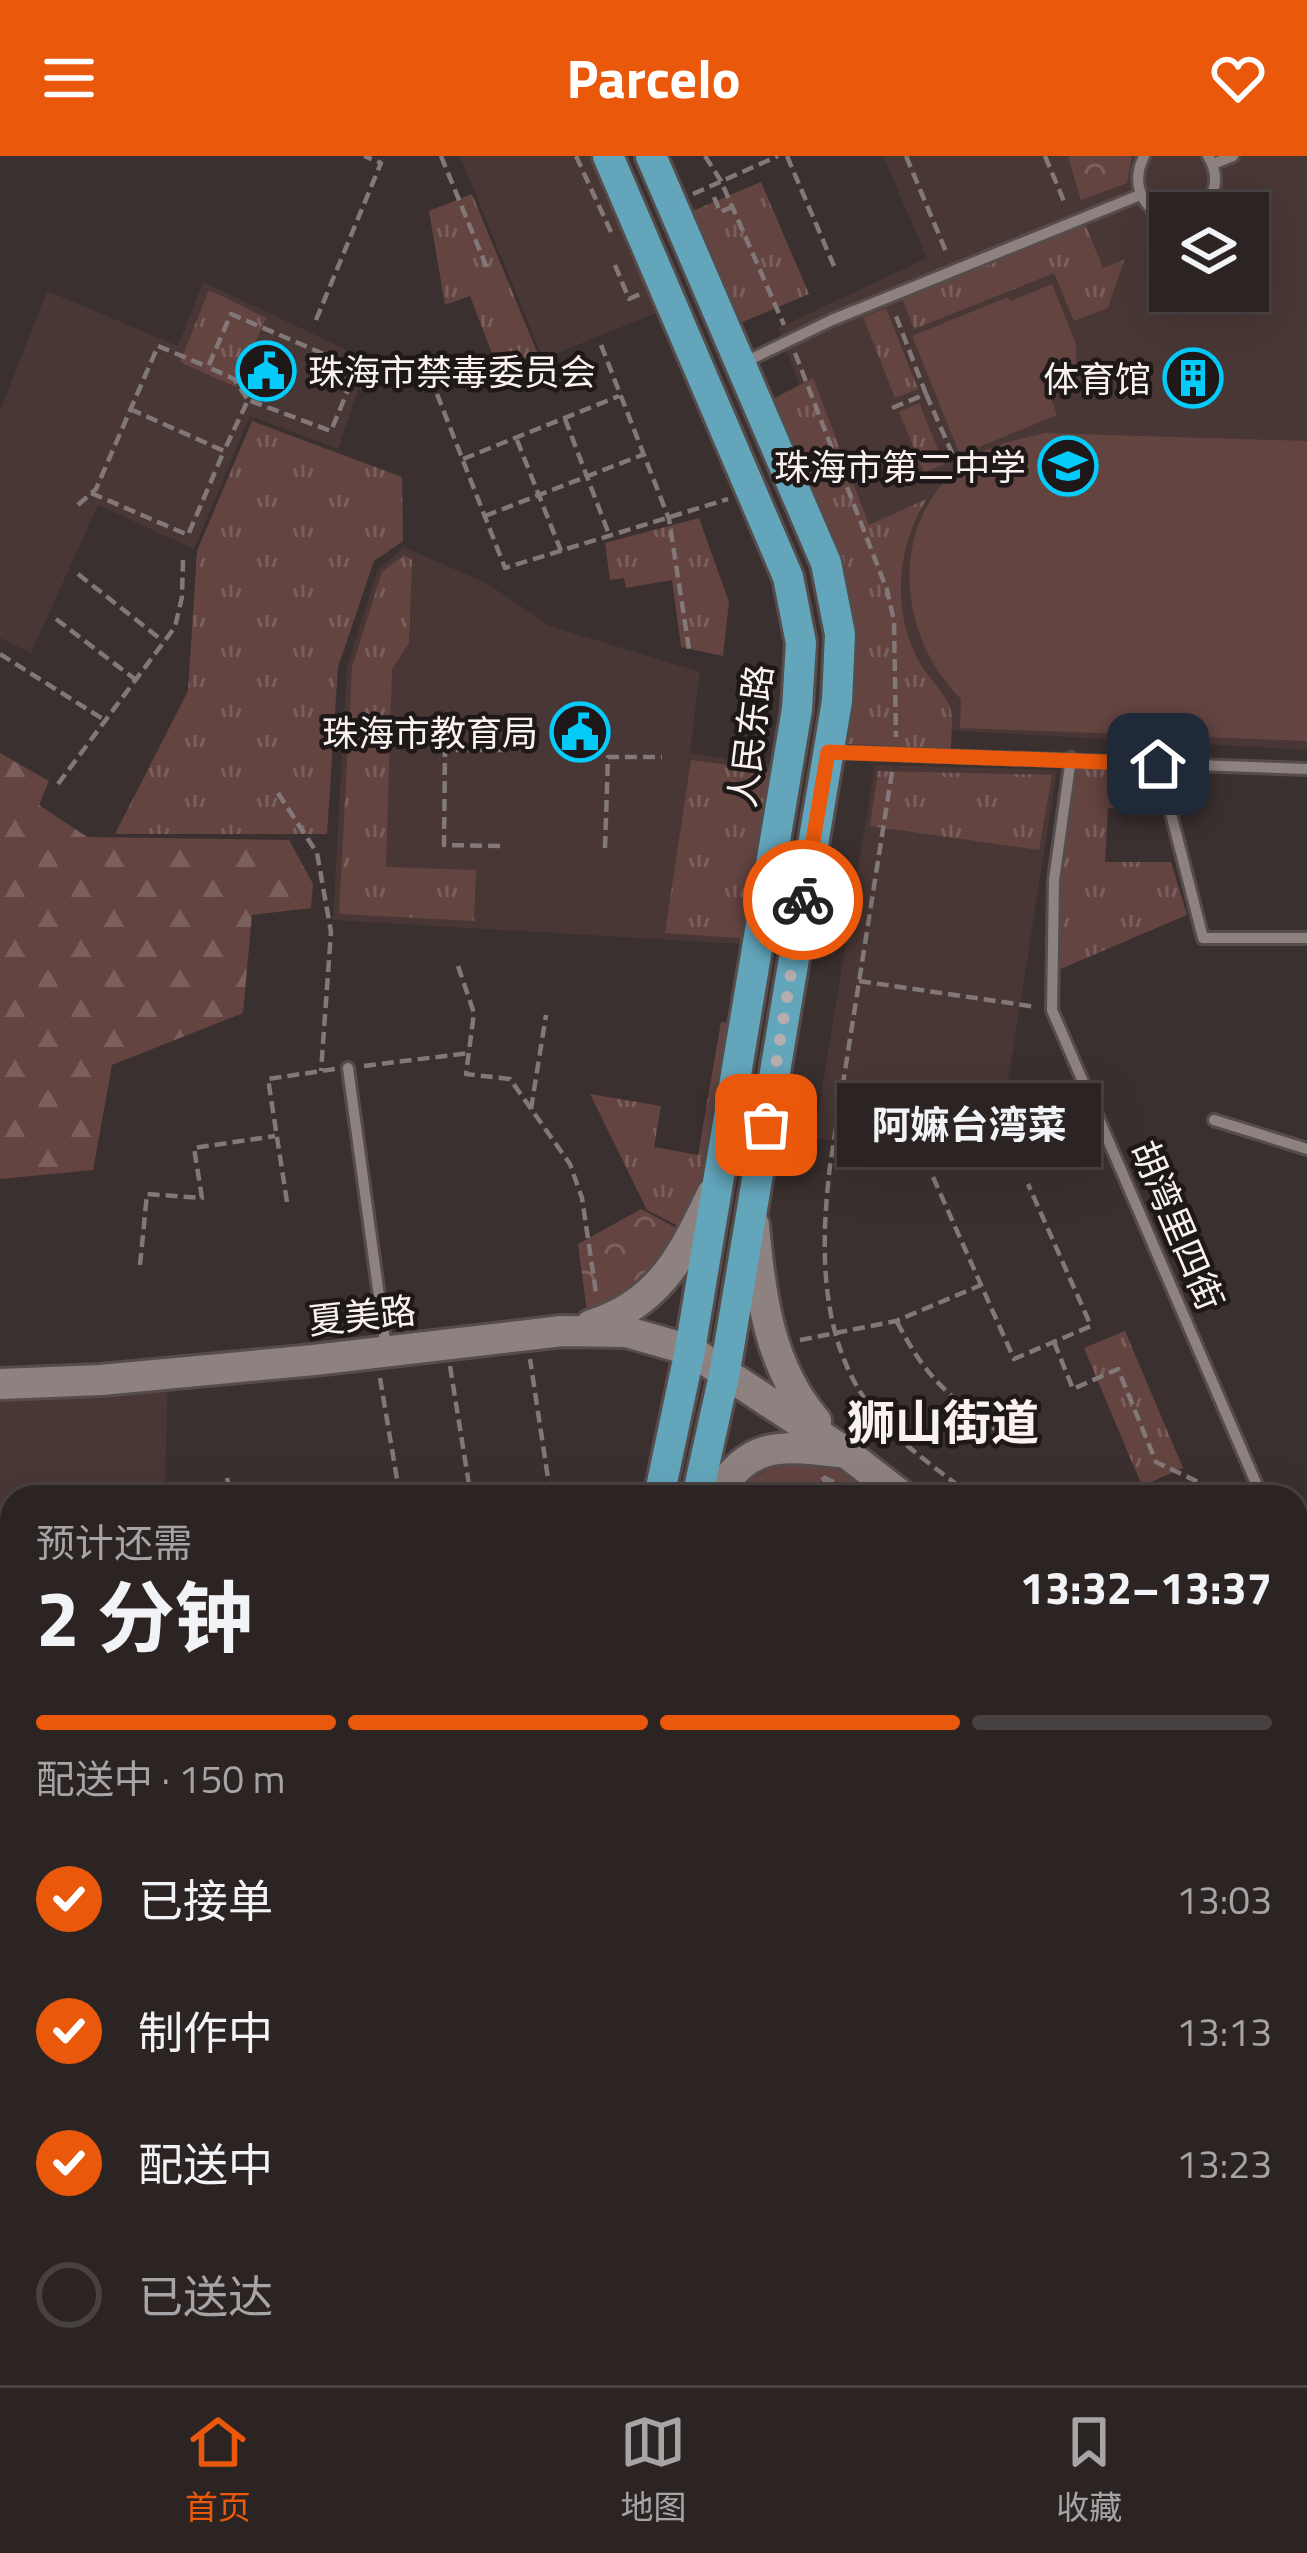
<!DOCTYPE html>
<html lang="zh">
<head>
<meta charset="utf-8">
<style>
	body { margin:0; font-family:"Titillium Web","Noto Sans SC",sans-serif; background:#383030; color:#f1f3f6; height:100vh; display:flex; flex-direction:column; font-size:45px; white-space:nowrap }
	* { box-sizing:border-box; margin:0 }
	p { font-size:39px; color:#a6a4a6 }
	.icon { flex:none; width:66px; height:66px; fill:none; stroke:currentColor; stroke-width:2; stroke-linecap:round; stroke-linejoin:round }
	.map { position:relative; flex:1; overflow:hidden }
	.drawer { position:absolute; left:0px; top:1329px; width:1308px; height:900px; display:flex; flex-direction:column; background:#2c2423; border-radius:36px 36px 0 0; box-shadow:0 12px 48px #0002,0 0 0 3px #484141 }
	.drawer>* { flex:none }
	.fabs { position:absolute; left:1149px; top:36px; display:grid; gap:24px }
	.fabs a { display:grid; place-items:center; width:120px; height:120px; border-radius:0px; background:#2c2423; box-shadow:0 12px 48px #0002,0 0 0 3px #484141; font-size:60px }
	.pin { position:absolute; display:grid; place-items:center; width:102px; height:102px; color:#fff; margin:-51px; border-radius:24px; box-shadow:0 6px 18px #0006 }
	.courier { position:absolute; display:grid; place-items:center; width:120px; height:120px; margin:-60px; border:9px solid #ea580c; border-radius:50%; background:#fff; color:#222; box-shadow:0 3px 15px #0007 }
	.bubble { position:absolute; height:84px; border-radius:0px; background:#2c2423; box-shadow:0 12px 48px #0002,0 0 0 3px #484141; font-size:39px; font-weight:700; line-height:84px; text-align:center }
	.summary em { font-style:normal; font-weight:700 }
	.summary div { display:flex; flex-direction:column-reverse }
	.summary { display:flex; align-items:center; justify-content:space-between; height:204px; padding:0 36px }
	h1 { font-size:78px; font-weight:700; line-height:90px }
	.bar { display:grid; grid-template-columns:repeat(4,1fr); gap:18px 12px; align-content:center; height:144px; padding:0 36px }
	.bar i { height:15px; border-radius:9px; background:#484141 }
	.bar .selected { background:#ea580c }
	.bar p { grid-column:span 4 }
	ol { padding:0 36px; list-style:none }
	li { display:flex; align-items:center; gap:36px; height:132px }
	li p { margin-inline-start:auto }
	li .icon { padding:12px; border-radius:50%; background:#ea580c; color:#fff; stroke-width:4 }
	li:last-child { color:#a6a4a6 }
	li i { width:66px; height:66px; border:6px solid #484141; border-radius:50% }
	header { display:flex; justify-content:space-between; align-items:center; height:156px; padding:0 36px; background:#ea580c; color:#fff; font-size:54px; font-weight:700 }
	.tab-bar { display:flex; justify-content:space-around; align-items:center; height:168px; border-top:3px solid #484141; background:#2c2423; font-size:33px; color:#a6a4a6 }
	.tab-bar a { display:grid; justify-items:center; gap:6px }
	.tab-bar .selected { color:#ea580c }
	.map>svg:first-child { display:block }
	.built { fill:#483735; fill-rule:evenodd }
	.grass { fill:url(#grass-tufts) }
	.forest { fill:url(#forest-firs) }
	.park { fill:url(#park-crowns) }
	.pitch { fill:#634441 }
	.water { fill:url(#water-ripples); stroke:#4b646c; stroke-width:3 }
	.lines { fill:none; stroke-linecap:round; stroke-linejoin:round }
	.lane-casing { stroke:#554c4b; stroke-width:16 }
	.secondary-casing { stroke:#554c4b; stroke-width:36 }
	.primary-casing { stroke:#554c4b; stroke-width:36 }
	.path { stroke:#817877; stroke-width:4.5; stroke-dasharray:12 6; stroke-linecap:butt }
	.lane { stroke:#8e8281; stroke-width:10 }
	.secondary { stroke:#8e8281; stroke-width:30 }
	.primary { stroke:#63a6bc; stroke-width:30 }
	.done { stroke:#b6aead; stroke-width:12; stroke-dasharray:0 21.6 }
	.route { stroke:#ea580c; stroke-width:15 }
	.labels { text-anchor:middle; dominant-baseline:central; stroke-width:9; stroke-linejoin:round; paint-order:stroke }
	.poi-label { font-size:36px; fill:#f9f2f1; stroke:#1e1918; text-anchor:end }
	.street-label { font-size:36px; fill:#f9f2f1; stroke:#1e1918 }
	.district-label { font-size:48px; font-weight:bold; fill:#f9f2f1; stroke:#1e1918 }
</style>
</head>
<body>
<header><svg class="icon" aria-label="menu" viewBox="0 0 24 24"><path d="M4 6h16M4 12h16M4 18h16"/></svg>Parcelo<svg class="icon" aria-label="heart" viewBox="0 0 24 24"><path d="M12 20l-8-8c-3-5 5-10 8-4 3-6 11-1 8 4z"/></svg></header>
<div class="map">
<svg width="1307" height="2229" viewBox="0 0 1307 2229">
	<defs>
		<pattern id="grass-tufts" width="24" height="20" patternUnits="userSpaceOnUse" patternTransform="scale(3)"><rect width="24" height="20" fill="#634441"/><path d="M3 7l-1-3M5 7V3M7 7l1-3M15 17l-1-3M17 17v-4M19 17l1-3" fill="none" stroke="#7a5f5d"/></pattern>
		<pattern id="forest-firs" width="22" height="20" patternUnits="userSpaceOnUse" patternTransform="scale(3)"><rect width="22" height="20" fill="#634441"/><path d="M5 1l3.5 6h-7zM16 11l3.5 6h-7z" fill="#7a5f5d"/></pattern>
		<pattern id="park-crowns" width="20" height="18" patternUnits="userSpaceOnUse" patternTransform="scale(3)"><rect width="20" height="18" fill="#634441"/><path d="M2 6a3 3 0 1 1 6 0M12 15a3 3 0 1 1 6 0" fill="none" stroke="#7a5f5d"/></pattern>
		<pattern id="water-ripples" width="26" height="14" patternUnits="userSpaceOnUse" patternTransform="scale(3)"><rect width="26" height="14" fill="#002733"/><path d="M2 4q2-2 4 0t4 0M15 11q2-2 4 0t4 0" fill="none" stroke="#264751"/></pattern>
	</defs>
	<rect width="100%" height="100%" fill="#3a302f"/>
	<g class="built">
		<path d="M460,0H608L671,151L543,203Z"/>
		<path d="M883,0H1307V594L883,571L881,448L778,172L927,102ZM1170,57H1248V135H1170Z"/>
		<path d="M203,126L351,196L362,223L338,293L250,260L194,393L98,349L31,497L0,482V255L47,135L178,190Z"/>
		<path d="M404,391L488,428L550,470L700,516L690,597L785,611L756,789L333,764L347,510L378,414Z"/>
		<path d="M875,609L1057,614L995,1008L814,982Z"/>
		<path d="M168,1219L165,1341H12V1447H0V1232Z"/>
		<path d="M567,2217H855L853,2229H565Z"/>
	</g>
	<g class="grass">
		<path d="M761,26L809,138L738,168L690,56Z"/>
		<path d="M472,38L542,208L502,224L470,140L445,149L429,55Z"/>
		<path d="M1085,68L1103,112L1124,104L1108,152L1074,165L1054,117L914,173L902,142Z"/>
		<path d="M209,134L266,162L236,231L180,206Z"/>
		<path d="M886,152L918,233L895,242L863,161Z"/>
		<path d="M813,222L869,369L927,343C896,390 891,456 920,507C928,522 948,539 951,555C953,566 951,581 951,593L844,588L849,481L767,246Z"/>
		<path d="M919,247L944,308L924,317L899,256Z"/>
		<path d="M252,265L402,321L403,385L374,405L338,511L327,678H115L188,535L197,395Z"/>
		<path d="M699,362L729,446L723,500L681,491L672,424L626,432L624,422L610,424L605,387Z"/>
		<path d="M404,399L412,404L409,487L392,513L386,711L476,714L474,765L339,758L352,511L382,416Z"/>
		<path d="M691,604L779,616L753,783L665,777Z"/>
		<path d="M1074,606L1153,612L1164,653L1108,652L1105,706H1171L1187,759L1058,814L1060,726Z"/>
		<path d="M878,615L1052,619L1039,694L870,670Z"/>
		<path d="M721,866L740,868L713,1021L686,1074L647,1054L590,938L661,950L654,991L698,999Z"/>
		<path d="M1125,1175L1183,1312L1142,1330L1084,1192Z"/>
		<path d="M791,1301L841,1310L880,1341H731L736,1331Z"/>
	</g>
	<g class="forest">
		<path d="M0,597L49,625L39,649L87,681L289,684L313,728L311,752L252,759L243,857L112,909L93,1014L0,1023Z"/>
		<path d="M860,2217H1281L1283,2222L1271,2229H858Z"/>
	</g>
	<g class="park">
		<path d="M1068,0H1132L1127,27L1081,44Z"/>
		<path d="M641,1053L688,1078L646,1131L588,1163L578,1088Z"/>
	</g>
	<g class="pitch">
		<path d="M1052,128L1076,188V229L1050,240L1057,259L960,299L912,180L1008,141L1011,145Z"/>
		<path d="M1045,277L1307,285V585L960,572L961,543C893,476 887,355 975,300C995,287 1022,283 1045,277Z"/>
	</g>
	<path class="water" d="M1307,1508V1671L1296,1648V1511Z"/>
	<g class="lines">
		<g class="lane-casing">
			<g id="lane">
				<path d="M1144,0C1131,27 1140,53 1170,62"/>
				<path d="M1213,8L1233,0"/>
				<path d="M1198,57C1215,41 1221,21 1208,0"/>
				<path d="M745,206L832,164L1140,39"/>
				<path d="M831,596L1307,613"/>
				<path d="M1071,602L1054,724L1052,854L1262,1341"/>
				<path d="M1158,607L1203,782H1307"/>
				<path d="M348,912L386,1192"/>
				<path d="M1214,964L1307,993"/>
				<path d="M1296,1420L1307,1445"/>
				<path d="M1296,1494L1307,1491"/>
			</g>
		</g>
		<g class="secondary-casing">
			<g id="secondary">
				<path d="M754,1069C760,1138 769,1211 816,1265"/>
				<path d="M591,1169C660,1148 683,1098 712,1038"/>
				<path d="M0,1228L101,1224L314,1204L562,1175L627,1176L690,1194L845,1296L903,1341"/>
				<path d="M716,1341C748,1284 781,1290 839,1296"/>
				<path d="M1296,1774L1307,1802"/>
			</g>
		</g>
		<g class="primary-casing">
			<g id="primary">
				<path d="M608,0L788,421L801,487L797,553L690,1194L659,1341"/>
				<path d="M651,0L826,407L840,478L837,545L725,1215L697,1341"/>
				<path d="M476,2229L478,2217"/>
				<path d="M517,2229L520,2217"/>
			</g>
		</g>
		<g class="path">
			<path d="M441,0L487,112"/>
			<path d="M576,0L611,76"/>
			<path d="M705,0L721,25L784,169"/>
			<path d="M787,0L834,110"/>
			<path d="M906,0L947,98"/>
			<path d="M1045,0L1066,50"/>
			<path d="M693,38L778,0"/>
			<path d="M714,41L720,56L732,51"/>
			<path d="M615,109L629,143L640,138"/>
			<path d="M316,164L381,7L364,0"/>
			<path d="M601,189L669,363L689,493"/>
			<path d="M795,197L887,434L894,465L896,581"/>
			<path d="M437,238L505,412L728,343"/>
			<path d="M926,238L959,313"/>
			<path d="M892,252L926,238L894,155"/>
			<path d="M130,253L224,295L248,244L331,275L350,229L340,205L231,158L208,211L234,223L248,244"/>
			<path d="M565,263L610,381"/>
			<path d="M517,284L561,395"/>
			<path d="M463,303L619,240"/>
			<path d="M91,337L188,379L224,295"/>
			<path d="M78,349L96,333L158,190L208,211"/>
			<path d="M485,360L642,299"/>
			<path d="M78,418L163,485"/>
			<path d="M56,463L136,524"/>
			<path d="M0,498L106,565"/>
			<path d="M892,616L830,1010C820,1094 819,1187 875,1257C902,1290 940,1315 973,1341"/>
			<path d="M58,628L175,471L182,441L183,404"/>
			<path d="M278,637L317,697L331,776L321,915"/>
			<path d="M500,690L444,689L445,594H503"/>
			<path d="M605,692L608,601H662"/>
			<path d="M458,810L474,857L466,918L510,923L570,1008L582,1042L596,1137"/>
			<path d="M859,825L1037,851"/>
			<path d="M364,910L469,897"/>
			<path d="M531,953L546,859"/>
			<path d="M933,1021L1014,1203L1091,1170L1028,1028"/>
			<path d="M287,1046L268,923L335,913"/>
			<path d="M140,1109L147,1038L202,1042L194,992L275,980"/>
			<path d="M897,1166C931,1231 954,1243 1012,1285"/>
			<path d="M800,1184L896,1165L981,1129"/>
			<path d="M1054,1186L1073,1233L1118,1213L1156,1306L1230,1341"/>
			<path d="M450,1210L471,1341"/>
			<path d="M380,1222L400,1341"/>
			<path d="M822,1321L837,1341"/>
			<path d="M823,1321L845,1331"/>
			<path d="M227,1322L231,1341"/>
			<path d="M469,1341L549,1329L530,1203"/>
			<path d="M0,1583L12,1584"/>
			<path d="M1296,1728L1305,1751"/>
			<path d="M0,1787L12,1785"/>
			<path d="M1296,1824L1307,1853"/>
			<path d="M1296,2032L1307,2059"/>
			<path d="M0,2121L12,2118"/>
			<path d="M1296,2162L1307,2157"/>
			<path d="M122,2217L125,2229"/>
			<path d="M222,2217L225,2229"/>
			<path d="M625,2217L680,2229"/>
			<path d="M146,2229L199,2217"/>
			<path d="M436,2229L438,2217"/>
			<path d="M552,2229L554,2217"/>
			<path d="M779,2229L782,2217"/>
		</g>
		<use href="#lane" class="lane"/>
		<use href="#secondary" class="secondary"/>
		<use href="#primary" class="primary"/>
	</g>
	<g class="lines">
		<path class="done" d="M766,969L803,744"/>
		<path class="route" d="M803,744L828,596L1158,608"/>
	</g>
	<defs>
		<g id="civic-ring" transform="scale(3)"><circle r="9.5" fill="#1e1918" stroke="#04cbf9" stroke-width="1.5"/><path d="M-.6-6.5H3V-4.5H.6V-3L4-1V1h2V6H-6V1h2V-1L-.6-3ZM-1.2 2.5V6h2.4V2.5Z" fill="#04cbf9"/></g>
		<g id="building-ring" transform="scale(3)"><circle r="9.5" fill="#1e1918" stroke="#04cbf9" stroke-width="1.5"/><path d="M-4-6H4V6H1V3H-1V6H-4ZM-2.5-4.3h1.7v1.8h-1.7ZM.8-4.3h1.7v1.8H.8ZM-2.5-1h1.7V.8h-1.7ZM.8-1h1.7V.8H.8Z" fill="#04cbf9"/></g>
		<g id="school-ring" transform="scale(3)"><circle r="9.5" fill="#1e1918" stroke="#04cbf9" stroke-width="1.5"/><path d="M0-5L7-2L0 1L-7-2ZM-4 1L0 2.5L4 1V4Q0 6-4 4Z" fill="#04cbf9"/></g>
	</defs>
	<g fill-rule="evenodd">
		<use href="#civic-ring" x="266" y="215"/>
		<use href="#building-ring" x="1193" y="222"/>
		<use href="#school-ring" x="1068" y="310"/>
		<use href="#civic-ring" x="580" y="576"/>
	</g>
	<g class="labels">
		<g class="poi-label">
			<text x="308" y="215" text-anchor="start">珠海市禁毒委员会</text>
			<text x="1151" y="222">体育馆</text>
			<text x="1026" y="310">珠海市第二中学</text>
			<text x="538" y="576">珠海市教育局</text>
		</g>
		<g class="street-label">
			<text transform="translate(750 580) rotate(-83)">人民东路</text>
			<text transform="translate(1178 1069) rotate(67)">胡湾里四街</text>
			<text transform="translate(362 1159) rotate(-6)">夏美路</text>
		</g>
		<g class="district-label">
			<text x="943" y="1266">狮山街道</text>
		</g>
	</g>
</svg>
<div class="fabs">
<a><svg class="icon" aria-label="layers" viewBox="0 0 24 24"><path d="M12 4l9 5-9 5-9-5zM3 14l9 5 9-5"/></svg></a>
</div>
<div class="pin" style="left:766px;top:969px;background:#ea580c"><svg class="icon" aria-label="bag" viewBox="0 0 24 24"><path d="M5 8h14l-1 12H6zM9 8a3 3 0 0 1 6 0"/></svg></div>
<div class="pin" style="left:1158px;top:608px;background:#1f2937"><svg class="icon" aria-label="home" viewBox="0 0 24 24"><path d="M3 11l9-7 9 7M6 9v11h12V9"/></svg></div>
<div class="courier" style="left:803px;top:744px"><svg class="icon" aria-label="bike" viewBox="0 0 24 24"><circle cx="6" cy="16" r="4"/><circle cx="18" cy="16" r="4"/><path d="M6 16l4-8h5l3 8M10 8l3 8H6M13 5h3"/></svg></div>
<div class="bubble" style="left:837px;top:927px;width:264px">阿嫲台湾菜</div>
<section class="drawer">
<div class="summary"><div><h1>2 分钟</h1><p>预计还需</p></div><em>13:32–13:37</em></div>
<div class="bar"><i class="selected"></i><i class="selected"></i><i class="selected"></i><i></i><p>配送中 · 150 m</p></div>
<ol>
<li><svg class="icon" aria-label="check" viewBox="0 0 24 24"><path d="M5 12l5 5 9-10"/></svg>已接单<p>13:03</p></li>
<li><svg class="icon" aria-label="check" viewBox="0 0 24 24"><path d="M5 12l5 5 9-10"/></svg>制作中<p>13:13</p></li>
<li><svg class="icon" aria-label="check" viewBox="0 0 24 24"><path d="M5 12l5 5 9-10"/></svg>配送中<p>13:23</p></li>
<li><i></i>已送达</li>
</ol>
</section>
</div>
<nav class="tab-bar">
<a class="selected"><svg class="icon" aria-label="home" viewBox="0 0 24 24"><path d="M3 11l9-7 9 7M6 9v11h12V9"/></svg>首页</a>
<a><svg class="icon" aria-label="map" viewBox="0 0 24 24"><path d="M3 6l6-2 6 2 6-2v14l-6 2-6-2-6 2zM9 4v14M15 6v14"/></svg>地图</a>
<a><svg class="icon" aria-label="saved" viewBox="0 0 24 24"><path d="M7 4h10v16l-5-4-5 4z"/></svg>收藏</a>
</nav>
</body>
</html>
